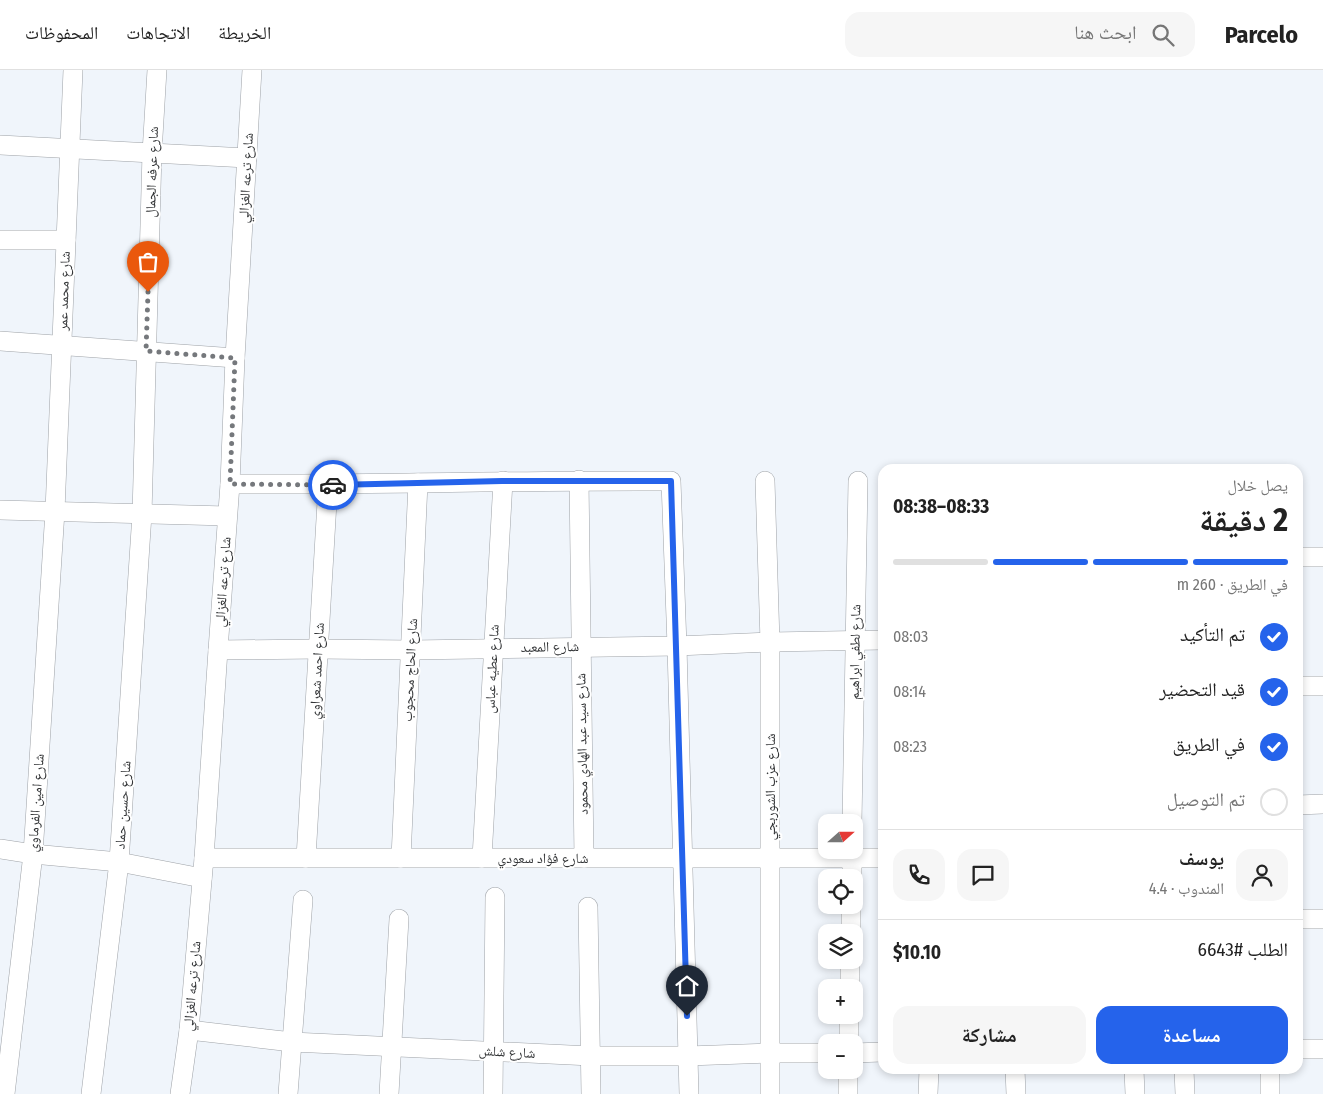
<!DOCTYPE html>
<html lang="ar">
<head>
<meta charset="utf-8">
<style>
	body { margin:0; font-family:"Fira Sans Condensed","Noto Naskh Arabic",sans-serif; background:#f6f6f6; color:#222; direction:rtl; height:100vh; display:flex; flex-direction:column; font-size:19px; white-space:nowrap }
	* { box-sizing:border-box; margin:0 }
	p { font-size:16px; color:#767676 }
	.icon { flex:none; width:28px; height:28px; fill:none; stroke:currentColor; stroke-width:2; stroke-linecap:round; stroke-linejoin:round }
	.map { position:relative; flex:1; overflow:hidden; direction:ltr }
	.side { position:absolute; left:878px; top:394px; width:425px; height:610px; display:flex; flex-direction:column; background:#fff; border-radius:15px; box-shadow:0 2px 8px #0003; direction:rtl }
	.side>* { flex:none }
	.needle { width:32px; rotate:69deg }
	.fabs { position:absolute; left:818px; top:744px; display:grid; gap:10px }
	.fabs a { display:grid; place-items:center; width:45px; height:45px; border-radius:10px; background:#fff; box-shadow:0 2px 8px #0003; font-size:25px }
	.pin { position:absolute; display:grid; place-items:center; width:42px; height:42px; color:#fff; margin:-51px -21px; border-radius:50% 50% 50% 0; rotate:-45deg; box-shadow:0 0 5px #0007 }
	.pin .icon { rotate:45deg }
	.courier { position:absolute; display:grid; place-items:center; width:50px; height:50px; margin:-25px; border:4px solid #2563eb; border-radius:50%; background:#fff; color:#222; box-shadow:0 1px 6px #0007 }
	.headline em { font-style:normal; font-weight:700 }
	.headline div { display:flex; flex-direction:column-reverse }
	.headline { display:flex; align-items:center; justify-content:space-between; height:85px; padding:0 15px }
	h1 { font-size:32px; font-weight:700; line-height:38px }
	.bar { display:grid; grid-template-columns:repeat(4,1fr); gap:8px 5px; align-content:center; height:60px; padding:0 15px }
	.bar i { height:6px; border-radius:4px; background:#e0e0e0 }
	.bar .on { background:#2563eb }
	.bar p { grid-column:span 4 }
	.line { display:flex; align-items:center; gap:12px; padding:0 15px; border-top:1px solid #e0e0e0 }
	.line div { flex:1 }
	.round { display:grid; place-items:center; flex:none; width:52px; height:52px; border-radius:15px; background:#f6f6f6 }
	ol { padding:0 15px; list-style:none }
	li { display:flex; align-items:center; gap:15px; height:55px }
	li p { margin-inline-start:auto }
	li .icon { padding:5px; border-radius:50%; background:#2563eb; color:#fff; stroke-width:4 }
	li:last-child { color:#767676 }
	li i { width:28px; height:28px; border:2px solid #e0e0e0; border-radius:50% }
	.cta { display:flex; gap:10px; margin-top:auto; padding:10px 15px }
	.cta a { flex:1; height:58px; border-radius:15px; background:#2563eb; color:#fff; font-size:20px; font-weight:700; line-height:58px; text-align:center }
	.cta a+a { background:#f6f6f6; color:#222 }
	header { display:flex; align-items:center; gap:30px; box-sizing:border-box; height:70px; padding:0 25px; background:#fff; border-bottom:1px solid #e0e0e0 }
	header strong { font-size:24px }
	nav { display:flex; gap:28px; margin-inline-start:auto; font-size:18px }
	.search { width:350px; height:45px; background:#f6f6f6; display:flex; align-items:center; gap:12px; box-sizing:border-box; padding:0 18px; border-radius:15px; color:#767676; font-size:19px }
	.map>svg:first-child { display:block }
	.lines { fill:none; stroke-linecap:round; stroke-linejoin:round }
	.street-casing { stroke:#9ea2a7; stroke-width:20 }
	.street { stroke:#fff; stroke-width:19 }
	.done { stroke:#75787c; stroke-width:5; stroke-dasharray:0 9 }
	.route { stroke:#2563eb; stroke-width:6 }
	.labels { text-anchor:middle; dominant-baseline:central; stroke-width:4; stroke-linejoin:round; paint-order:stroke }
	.street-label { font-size:14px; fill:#333537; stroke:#fff }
</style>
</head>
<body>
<header>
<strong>Parcelo</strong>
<div class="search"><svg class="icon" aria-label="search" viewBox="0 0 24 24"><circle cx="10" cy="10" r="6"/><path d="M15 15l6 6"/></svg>ابحث هنا</div>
<nav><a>الخريطة</a><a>الاتجاهات</a><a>المحفوظات</a></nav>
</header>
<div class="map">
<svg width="1323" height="1024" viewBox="0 0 1323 1024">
	<rect width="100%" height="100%" fill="#f0f5fb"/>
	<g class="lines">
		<g class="street-casing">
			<g id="street">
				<path d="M0,75L247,88"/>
				<path d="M0,170H66"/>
				<path d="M0,271L235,288"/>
				<path d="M579,410L584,788"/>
				<path d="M765,411L770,572V1024"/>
				<path d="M230,414C377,415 524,410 671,411L677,576L689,1024"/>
				<path d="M0,440L227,446"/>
				<path d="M1298,487H1323"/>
				<path d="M218,580L318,579L411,580L677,576L770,572L882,570"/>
				<path d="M1298,616H1323"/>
				<path d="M1298,735L1323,734"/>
				<path d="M852,752L858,411"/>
				<path d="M0,779L33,784L119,792L202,808"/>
				<path d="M204,788H882"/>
				<path d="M306,788L328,415"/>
				<path d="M401,788L418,413"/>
				<path d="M482,788L503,411"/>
				<path d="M852,808V780"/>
				<path d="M588,837L591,1024"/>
				<path d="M1298,849H1323"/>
				<path d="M851,862V835"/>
				<path d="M850,918V890"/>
				<path d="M189,960L292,972L591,986H688L771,983H826"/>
				<path d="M849,972V945"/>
				<path d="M1298,979H1323"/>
				<path d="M854,983L882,982"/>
				<path d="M1015,999L1016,1024"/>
				<path d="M1134,999L1135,1024"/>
				<path d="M1184,999L1185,1024"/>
				<path d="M1270,999V1024"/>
				<path d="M5,1024L33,784L55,441L73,0"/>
				<path d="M91,1024L119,792L142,444L152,83L157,0"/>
				<path d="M180,1024L189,960L204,788L218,580L230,414L235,288L252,0"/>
				<path d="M288,1024L303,830"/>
				<path d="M389,1024L399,849"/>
				<path d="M493,1024L495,827"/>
				<path d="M848,1024V1000"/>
				<path d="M928,1024L929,999"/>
			</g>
		</g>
		<use href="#street" class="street"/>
	</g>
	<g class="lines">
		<path class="done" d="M148,222L146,281L235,288L230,414L333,415"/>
		<path class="route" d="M333,415L502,411H671L687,946"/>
	</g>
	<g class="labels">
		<g class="street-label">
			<text transform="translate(152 102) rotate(-88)">شارع عرفه الجمال</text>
			<text transform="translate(246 108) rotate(-87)">شارع ترعه الغزالي</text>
			<text transform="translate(64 221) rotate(-88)">شارع محمد عمر</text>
			<text transform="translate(223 512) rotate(-86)">شارع ترعه الغزالي</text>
			<text transform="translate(550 577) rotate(-1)">شارع المعبد</text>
			<text transform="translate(855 582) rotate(-89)">شارع لطفي ابراهيم</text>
			<text transform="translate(492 599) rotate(-87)">شارع عطيه عباس</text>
			<text transform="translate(410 600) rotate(-87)">شارع الحاج محجوب</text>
			<text transform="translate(317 601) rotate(-87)">شارع احمد شعراوي</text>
			<text transform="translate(582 674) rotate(-91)">شارع سيد عبد الهادي محمود</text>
			<text transform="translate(770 717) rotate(-90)">شارع عزب الشوربجي</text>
			<text transform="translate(36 733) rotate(-86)">شارع امين الفرماوي</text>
			<text transform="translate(123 735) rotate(-86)">شارع حسين حماد</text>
			<text x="543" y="788">شارع فؤاد سعودي</text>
			<text transform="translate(192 916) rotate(-85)">شارع ترعه الغزالي</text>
			<text transform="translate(507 982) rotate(3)">شارع شلش</text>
		</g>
	</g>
</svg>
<div class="fabs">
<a><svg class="needle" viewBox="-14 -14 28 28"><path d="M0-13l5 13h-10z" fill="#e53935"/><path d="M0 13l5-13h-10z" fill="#767676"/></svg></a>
<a><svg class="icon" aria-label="locate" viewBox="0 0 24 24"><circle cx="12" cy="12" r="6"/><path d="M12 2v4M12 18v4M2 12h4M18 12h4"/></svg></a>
<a><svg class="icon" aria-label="layers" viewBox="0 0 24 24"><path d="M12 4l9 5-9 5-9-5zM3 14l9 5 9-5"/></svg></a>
<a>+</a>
<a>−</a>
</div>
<div class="pin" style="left:148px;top:222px;background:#ea580c"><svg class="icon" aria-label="bag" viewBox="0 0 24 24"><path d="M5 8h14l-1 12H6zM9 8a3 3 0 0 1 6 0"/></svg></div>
<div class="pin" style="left:687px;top:946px;background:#1f2937"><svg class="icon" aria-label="home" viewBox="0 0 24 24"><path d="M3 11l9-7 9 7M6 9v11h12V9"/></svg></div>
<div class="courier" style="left:333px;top:415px"><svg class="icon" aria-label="car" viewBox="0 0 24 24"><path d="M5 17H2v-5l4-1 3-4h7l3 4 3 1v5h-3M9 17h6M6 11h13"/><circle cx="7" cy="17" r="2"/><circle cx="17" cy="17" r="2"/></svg></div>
<section class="side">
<div class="headline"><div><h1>2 دقيقة</h1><p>يصل خلال</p></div><em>08:33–08:38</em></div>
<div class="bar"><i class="on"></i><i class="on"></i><i class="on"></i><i></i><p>في الطريق · 260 m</p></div>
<ol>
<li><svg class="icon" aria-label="check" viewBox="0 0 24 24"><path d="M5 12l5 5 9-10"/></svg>تم التأكيد<p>08:03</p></li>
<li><svg class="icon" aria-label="check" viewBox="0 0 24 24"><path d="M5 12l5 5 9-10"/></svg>قيد التحضير<p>08:14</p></li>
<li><svg class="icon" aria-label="check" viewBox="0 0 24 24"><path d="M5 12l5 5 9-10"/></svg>في الطريق<p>08:23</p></li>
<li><i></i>تم التوصيل</li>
</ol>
<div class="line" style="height:90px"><a class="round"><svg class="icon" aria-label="person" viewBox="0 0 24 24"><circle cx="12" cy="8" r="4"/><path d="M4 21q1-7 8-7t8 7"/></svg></a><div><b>يوسف</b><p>المندوب · 4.4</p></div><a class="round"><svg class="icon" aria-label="chat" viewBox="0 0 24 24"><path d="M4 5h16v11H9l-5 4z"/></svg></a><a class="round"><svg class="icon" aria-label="phone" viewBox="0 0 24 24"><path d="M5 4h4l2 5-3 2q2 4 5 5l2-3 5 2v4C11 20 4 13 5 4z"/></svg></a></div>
<div class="line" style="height:65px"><div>الطلب #6643</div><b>$10.10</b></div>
<div class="cta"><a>مساعدة</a><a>مشاركة</a></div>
</section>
</div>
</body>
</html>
